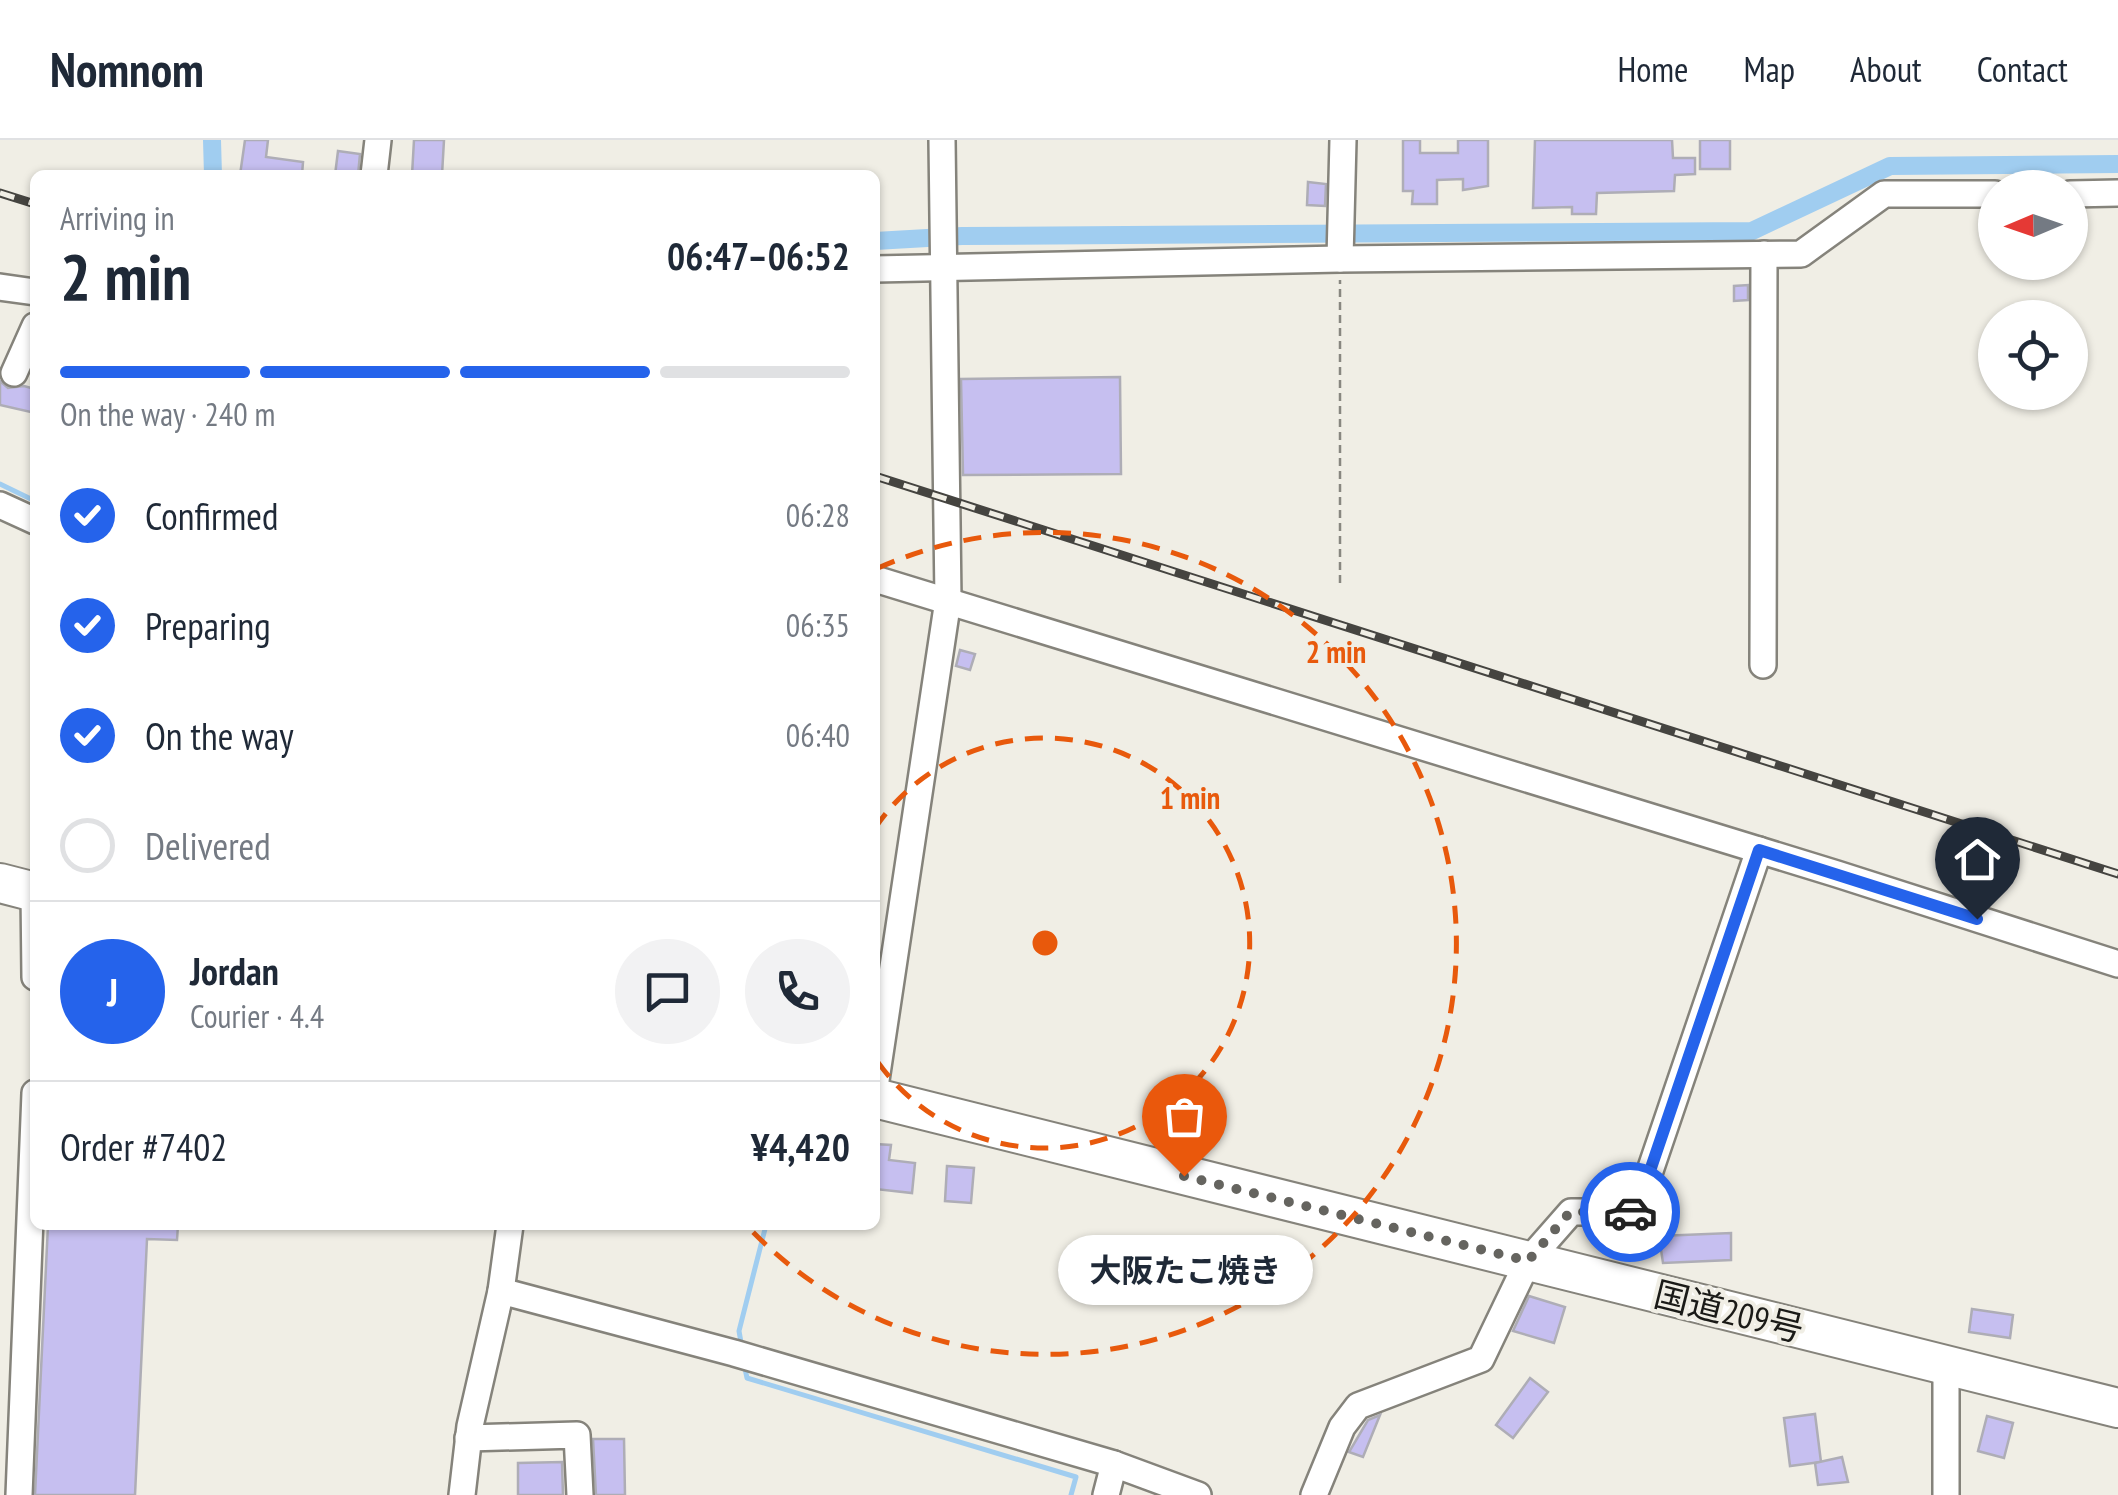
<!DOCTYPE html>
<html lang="en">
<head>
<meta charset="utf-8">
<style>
	body { margin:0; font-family:"PT Sans Narrow","Noto Sans JP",sans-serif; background:#f2f2f3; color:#1f2937; height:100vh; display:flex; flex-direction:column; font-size:38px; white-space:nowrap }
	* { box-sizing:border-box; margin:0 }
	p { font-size:32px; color:#747a83 }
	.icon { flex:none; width:55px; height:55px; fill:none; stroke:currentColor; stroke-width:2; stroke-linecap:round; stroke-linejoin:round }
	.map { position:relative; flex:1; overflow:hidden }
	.details { position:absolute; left:30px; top:30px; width:850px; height:1060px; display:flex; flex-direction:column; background:#fff; border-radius:15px; box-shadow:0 2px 8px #0004 }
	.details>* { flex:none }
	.needle { width:65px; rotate:268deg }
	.buttons { position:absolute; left:1978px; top:30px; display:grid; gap:20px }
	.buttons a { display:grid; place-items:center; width:110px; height:110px; border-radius:50%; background:#fff; box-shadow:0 2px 8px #0004; font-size:50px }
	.pin { position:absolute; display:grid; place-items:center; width:85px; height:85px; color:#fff; margin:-102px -42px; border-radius:50% 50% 50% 0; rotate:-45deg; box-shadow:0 0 10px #0007 }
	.pin .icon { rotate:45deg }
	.courier { position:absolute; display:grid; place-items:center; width:100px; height:100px; margin:-50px; border:8px solid #2563eb; border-radius:50%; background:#fff; color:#222; box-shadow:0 2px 12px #0007 }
	.bubble { position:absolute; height:70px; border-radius:35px; background:#fff; box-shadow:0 2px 8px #0004; font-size:32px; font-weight:700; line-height:70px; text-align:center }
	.headline em { font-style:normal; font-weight:700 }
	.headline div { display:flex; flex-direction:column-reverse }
	.headline { display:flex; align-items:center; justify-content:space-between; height:170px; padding:0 30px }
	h1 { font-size:65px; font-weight:700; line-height:75px }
	.bar { display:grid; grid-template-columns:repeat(4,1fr); gap:15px 10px; align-content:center; height:120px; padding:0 30px }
	.bar i { height:12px; border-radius:8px; background:#e0e1e3 }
	.bar .on { background:#2563eb }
	.bar p { grid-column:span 4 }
	.line { display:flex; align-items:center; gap:25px; padding:0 30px; border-top:2px solid #e0e1e3 }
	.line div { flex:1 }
	.round { display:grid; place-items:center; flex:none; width:105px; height:105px; border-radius:52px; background:#f2f2f3 }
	ol { padding:0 30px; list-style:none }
	li { display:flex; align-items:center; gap:30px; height:110px }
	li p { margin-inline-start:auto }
	li .icon { padding:10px; border-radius:50%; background:#2563eb; color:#fff; stroke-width:4 }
	li:last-child { color:#747a83 }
	li i { width:55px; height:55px; border:5px solid #e0e1e3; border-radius:50% }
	header { display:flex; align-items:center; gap:60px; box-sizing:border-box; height:140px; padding:0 50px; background:#fff; border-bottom:2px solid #e0e1e3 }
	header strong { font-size:48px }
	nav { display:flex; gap:55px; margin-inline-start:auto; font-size:35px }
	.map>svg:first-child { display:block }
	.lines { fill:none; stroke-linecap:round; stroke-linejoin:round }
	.stream { stroke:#a0cdf0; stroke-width:5 }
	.canal { stroke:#a0cdf0; stroke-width:18 }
	.building { fill:#c6bff0; stroke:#aeadb6; stroke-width:2.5 }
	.minor-casing { stroke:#85837b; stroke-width:30 }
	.highway-casing { stroke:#85837b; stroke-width:42 }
	.path { stroke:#888780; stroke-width:2.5; stroke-dasharray:8 5; stroke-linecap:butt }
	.minor { stroke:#fff; stroke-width:25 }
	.highway { stroke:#fff; stroke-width:38 }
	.rail-casing { stroke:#454440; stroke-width:9 }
	.rail { stroke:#f0eee5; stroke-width:5; stroke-dasharray:15; stroke-linecap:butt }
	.done { stroke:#65645f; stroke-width:10; stroke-dasharray:0 18 }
	.route { stroke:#2563eb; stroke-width:12 }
	.ring { fill:none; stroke:#e8590c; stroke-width:5; stroke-dasharray:18 12 }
	.labels { text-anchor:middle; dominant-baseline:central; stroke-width:8; stroke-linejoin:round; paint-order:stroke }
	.street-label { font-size:35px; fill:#1a1a17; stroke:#f0eee5 }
	.centre { fill:#e8590c; stroke:#f0eee5; stroke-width:5 }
	.ring-label { font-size:30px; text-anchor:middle; font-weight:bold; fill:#e8590c; stroke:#f0eee5; stroke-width:8; stroke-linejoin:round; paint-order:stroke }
</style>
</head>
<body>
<header>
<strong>Nomnom</strong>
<nav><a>Home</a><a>Map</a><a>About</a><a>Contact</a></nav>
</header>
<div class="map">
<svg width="2118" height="1355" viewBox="0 0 2118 1355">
	<rect width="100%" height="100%" fill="#f0eee5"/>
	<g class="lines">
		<g class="stream">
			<path d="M0,344L35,361"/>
			<path d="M742,1208L739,1191L766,1085"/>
			<path d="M744,1224L747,1238L1076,1337L1071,1355"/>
		</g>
		<g class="canal">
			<path d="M212,0L213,35"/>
			<path d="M875,101L962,96L1752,91L1890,26L2118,24"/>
		</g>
	</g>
	<g class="building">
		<path d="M245,0H268L266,17L303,22L302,35H240Z"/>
		<path d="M414,0H444L442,35H412Z"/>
		<path d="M1403,0H1420V13H1458V0H1488V46L1463,50V39L1437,40V64H1412L1413,51H1403Z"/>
		<path d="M1535,0H1672L1673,18H1695V34L1675,35L1674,51L1597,53L1596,74H1572V67L1533,68Z"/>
		<rect x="1700" y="0" width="30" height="29"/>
		<path d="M338,11L360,14L358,35H335Z"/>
		<path d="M1308,42L1326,44L1325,66L1307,65Z"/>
		<path d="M1748,145V160L1734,161V146Z"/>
		<path d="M1120,237L1121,334L963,335L961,239Z"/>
		<path d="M0,241L8,248L24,246L35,249V273L0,265Z"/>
		<path d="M960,510L975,514L970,530L956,526Z"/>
		<path d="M875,1004L891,1005L889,1020L915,1023L912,1053L875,1049Z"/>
		<path d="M947,1026L974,1028L971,1063L945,1061Z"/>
		<path d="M48,1085H178L177,1100L147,1099L135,1355H35Z"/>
		<path d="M1731,1093V1120L1663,1123L1659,1096Z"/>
		<path d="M1529,1156L1565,1167L1554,1203L1513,1191Z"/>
		<path d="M1972,1169L2013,1175L2010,1198L1969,1192Z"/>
		<path d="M1530,1238L1548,1252L1513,1298L1496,1285Z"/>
		<path d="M1815,1274L1821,1322L1790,1326L1784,1278Z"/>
		<path d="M1380,1275L1363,1317L1349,1312L1368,1280Z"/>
		<path d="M1987,1276L2013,1283L2004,1318L1978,1311Z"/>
		<path d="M593,1299H624L625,1355H596Z"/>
		<path d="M1842,1317L1848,1342L1818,1345L1815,1323Z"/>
		<path d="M562,1322L563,1355H518V1323Z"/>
	</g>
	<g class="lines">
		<g class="minor-casing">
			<g id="minor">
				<path d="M374,35L378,0"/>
				<path d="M2070,54L2118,53"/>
				<path d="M1340,119L1343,0"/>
				<path d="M875,129L1340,119L1801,114L1884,54H1995"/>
				<path d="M0,147L35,152"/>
				<path d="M14,233L35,186"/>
				<path d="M0,365L35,381"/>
				<path d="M875,439L1837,734L2118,824"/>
				<path d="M1763,525L1764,114"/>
				<path d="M34,752L35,837"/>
				<path d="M875,947L948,460L942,0"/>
				<path d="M501,1151L734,1213L1114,1324L1198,1355"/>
				<path d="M468,1298L577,1295L580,1355"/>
				<path d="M19,1355L35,953"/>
				<path d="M462,1355L470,1286L501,1151L510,1085"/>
				<path d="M1106,1355L1114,1324"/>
				<path d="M1314,1355L1342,1287L1358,1266L1481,1219L1528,1121L1571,1072H1636L1759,710"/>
				<path d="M1946,1355V1225"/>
			</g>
		</g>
		<g class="highway-casing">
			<g id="highway">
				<path d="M0,743L35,752"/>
				<path d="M875,958L2118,1268"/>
			</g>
		</g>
		<path class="path" d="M1340,443V140"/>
		<use href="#minor" class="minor"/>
		<use href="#highway" class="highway"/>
		<g class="rail-casing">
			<g id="rail">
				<path d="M0,53L35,64"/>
				<path d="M875,336L2118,734"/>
			</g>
		</g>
		<use href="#rail" class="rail"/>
	</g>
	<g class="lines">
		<path class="done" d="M1184,1036L1528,1121L1570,1072H1630"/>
		<path class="route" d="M1630,1072H1636L1759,710L1977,779"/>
	</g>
	<g class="ring">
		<path d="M875 688A205 205 0 1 1 875 918"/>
		<path d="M878 428A411 411 0 1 1 747 1086"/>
	</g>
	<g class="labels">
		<g class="street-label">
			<text transform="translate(1729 1171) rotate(14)">国道209号</text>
		</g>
	</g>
	<circle cx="1045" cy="803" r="15" class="centre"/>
	<g class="ring-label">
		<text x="1336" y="523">2 min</text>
		<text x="1190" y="669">1 min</text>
	</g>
</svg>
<div class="buttons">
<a><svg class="needle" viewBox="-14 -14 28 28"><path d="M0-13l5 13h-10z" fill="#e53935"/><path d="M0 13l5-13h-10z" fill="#747a83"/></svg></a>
<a><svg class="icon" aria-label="locate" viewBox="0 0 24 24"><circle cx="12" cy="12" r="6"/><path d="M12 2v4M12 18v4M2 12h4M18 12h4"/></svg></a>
</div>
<div class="pin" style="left:1184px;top:1036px;background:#ea580c"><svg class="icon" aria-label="bag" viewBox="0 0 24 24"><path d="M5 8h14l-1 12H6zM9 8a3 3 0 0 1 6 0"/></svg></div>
<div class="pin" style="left:1977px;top:779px;background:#1f2937"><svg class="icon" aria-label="home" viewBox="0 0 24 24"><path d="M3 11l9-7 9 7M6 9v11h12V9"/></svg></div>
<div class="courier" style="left:1630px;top:1072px"><svg class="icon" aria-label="car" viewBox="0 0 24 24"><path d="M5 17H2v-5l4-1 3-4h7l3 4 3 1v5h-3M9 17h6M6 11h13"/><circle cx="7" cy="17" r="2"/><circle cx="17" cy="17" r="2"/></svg></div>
<div class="bubble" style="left:1058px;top:1095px;width:255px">大阪たこ焼き</div>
<section class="details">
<div class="headline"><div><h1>2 min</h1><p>Arriving in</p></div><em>06:47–06:52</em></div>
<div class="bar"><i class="on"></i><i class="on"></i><i class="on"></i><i></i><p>On the way · 240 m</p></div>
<ol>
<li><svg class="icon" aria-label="check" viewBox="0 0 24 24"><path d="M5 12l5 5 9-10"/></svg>Confirmed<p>06:28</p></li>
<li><svg class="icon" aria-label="check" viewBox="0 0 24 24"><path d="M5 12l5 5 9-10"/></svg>Preparing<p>06:35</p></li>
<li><svg class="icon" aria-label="check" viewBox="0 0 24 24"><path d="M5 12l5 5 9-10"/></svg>On the way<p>06:40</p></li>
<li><i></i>Delivered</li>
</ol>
<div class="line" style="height:180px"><b class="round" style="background:#2563eb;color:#fff">J</b><div><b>Jordan</b><p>Courier · 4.4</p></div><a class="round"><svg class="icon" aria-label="chat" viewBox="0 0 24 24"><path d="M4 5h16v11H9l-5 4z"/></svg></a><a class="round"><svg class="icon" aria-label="phone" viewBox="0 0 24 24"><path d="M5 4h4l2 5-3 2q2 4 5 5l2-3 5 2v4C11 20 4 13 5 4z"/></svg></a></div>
<div class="line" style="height:130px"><div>Order #7402</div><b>¥4,420</b></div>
</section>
</div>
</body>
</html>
